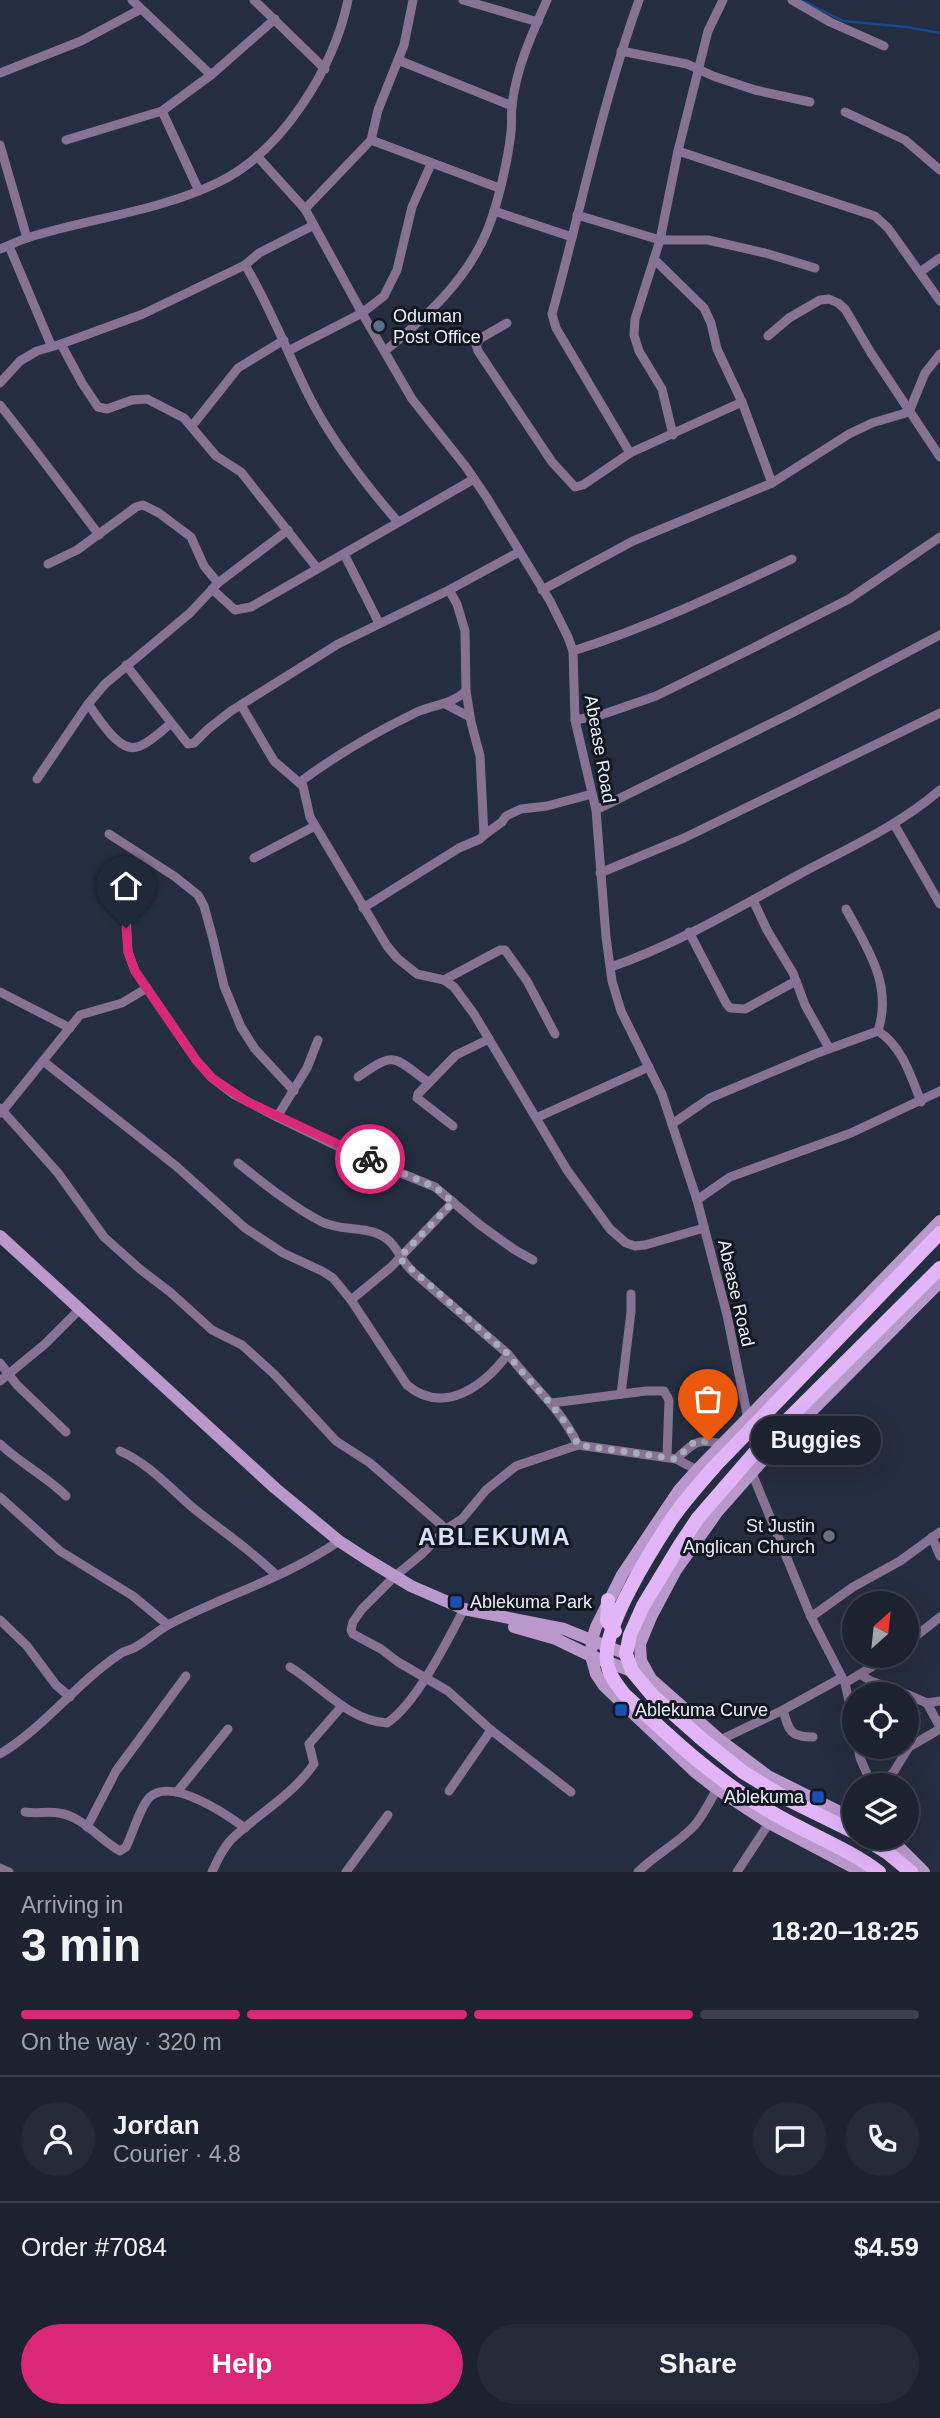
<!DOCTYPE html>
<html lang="en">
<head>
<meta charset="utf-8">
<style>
	body { margin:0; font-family:Arial,sans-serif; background:#252a38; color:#f1f3f6; height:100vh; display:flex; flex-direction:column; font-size:26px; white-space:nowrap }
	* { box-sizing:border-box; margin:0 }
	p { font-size:23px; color:#a0a4ab }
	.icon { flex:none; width:38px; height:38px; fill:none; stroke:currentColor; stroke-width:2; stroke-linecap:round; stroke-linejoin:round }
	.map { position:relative; height:1872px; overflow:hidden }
	.panel { display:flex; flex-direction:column; background:#1c2230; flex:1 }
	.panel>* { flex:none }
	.needle { width:46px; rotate:27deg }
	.fabs { position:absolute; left:842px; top:1591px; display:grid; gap:14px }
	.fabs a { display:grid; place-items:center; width:77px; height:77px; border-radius:50%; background:#1c2230; box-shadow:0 7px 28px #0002,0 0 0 2px #3a3f4c; font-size:35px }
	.pin { position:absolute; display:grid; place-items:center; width:60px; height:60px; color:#fff; margin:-72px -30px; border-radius:50% 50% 50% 0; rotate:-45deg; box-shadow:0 0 7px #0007 }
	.pin .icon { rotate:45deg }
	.courier { position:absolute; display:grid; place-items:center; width:70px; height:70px; margin:-35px; border:5px solid #db2777; border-radius:50%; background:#fff; color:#222; box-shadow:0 2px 9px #0007 }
	.bubble { position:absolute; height:49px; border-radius:24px; background:#1c2230; box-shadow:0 7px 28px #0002,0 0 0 2px #3a3f4c; font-size:23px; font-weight:700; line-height:49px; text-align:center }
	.head em { font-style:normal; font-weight:700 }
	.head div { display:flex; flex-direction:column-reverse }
	.head { display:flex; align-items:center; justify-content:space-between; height:119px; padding:0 21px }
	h1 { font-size:46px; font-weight:700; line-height:52px }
	.bar { display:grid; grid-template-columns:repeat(4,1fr); gap:10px 7px; align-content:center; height:84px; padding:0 21px }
	.bar i { height:9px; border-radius:5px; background:#3a3f4c }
	.bar .on { background:#db2777 }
	.bar p { grid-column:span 4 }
	.line { display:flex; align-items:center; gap:18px; padding:0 21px; border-top:2px solid #3a3f4c }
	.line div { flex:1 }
	.round { display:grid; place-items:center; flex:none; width:74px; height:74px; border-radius:37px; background:#252a38 }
	.button { display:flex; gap:14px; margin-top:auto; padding:14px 21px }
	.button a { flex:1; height:80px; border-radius:42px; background:#db2777; color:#fff; font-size:28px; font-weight:700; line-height:80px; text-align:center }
	.button a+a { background:#252a38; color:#f1f3f6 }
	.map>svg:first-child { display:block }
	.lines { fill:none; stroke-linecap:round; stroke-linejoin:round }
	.stream { stroke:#134a8d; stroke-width:2.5 }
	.street { stroke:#877293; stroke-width:9 }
	.secondary { stroke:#bb98cc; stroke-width:12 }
	.primary { stroke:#e2b5f9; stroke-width:14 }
	.done { stroke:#a5acba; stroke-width:7; stroke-dasharray:0 12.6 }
	.route { stroke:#db2777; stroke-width:9 }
	.service-dot { fill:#5c6f8a; stroke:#12161e; stroke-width:2.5 }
	.worship-dot { fill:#6b7280; stroke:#12161e; stroke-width:2.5 }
	.transit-dot { fill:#1a4fb4; stroke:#12161e; stroke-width:2.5 }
	.labels { text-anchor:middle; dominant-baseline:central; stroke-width:6; stroke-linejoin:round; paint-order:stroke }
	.poi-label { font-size:18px; fill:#eaf0fc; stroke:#12161e; text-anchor:start }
	.street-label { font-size:18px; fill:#eaf0fc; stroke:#12161e }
	.district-label { font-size:24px; font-weight:bold; letter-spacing:2px; fill:#d5e2fa; stroke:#12161e }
</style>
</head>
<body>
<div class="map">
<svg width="940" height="1872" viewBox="0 0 940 1872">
	<rect width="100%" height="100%" fill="#252d40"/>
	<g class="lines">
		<path class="stream" d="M801,0L843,21L907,27L940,33"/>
		<g class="street">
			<path d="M132,0L211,75"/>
			<path d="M254,0L325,69"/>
			<path d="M463,0L538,22"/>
			<path d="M792,0L830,22L884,46"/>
			<path d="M621,51L687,64L713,76L755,90L810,102"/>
			<path d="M398,60L512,106"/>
			<path d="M0,73L81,41L141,9"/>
			<path d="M162,111L199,191"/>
			<path d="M845,112L905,140L940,170"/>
			<path d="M66,140L162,111L211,75L275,19"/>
			<path d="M371,140L499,188"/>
			<path d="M0,145L27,238"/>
			<path d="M678,151L875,216L888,228L940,301"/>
			<path d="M257,156L305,209L362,313L412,399L466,467L487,498L550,601L568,637L573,651L575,720L596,810L606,937L612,981L621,1011L662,1094L697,1200L727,1315L748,1419"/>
			<path d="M305,209L371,140L378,110L404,45L413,0"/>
			<path d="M494,211L572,237"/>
			<path d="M577,215L660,240H708L765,253L815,268"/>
			<path d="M9,246L51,345"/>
			<path d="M0,249C10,245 20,240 30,237C92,218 160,211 219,182C283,151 334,67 348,0"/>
			<path d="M654,259L704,308L711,323L717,349L742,402L772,483"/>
			<path d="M245,265C271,308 288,355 311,400C334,444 365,484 398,522"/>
			<path d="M920,272L940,258"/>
			<path d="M507,323L481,338L476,344L478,351L552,462L575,487L583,485L630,453L742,402"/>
			<path d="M768,336L789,318L820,300L829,299L838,303L845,309L871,353L940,457"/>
			<path d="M61,344L82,383L98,407L107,409L132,400L147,399L184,418L216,456L241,472L317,568"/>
			<path d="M288,351L362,313L384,296L397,270L412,207L431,164"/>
			<path d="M385,351C425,318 467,280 487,231C498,204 508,160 511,132C512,123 511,114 512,106C516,68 532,34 547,0"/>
			<path d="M0,383L20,361L37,351L61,344L143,314L245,265L259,253L314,225"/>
			<path d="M0,405C34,448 66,491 99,535"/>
			<path d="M192,426L238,368L284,340"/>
			<path d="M673,435L662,389L639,351L634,335L635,319L660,240L678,151L708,31L723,0"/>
			<path d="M630,453L556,328L552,314C581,209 602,103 639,0"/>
			<path d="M344,554L379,623"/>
			<path d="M48,564L77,550L136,507L143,505L159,513L191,537L204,566L218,583"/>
			<path d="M212,589L235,610L251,607L474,479"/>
			<path d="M449,590L457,604L465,631L466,691L471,722L480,756L484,835L502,822L506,816L521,809L547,806L592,794"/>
			<path d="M542,590L633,541L772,483L849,434L872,423L909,412L925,373L940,354"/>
			<path d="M573,651C649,627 721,593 792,559"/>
			<path d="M126,665L188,744L194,743L208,729L231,711L338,644L449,590L519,552"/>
			<path d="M88,704C99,718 120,756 140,746C151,741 162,731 171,723"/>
			<path d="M445,704L470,717"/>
			<path d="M241,705L274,761L303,786L310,817L387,946L397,958L417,974L444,980L454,987L474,1014L567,1170L610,1229L626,1243L635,1246L645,1245L704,1228"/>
			<path d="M575,720L601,715L656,696L751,649L849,599L940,537"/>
			<path d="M37,779L88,704L105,684L190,613L218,583L288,530"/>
			<path d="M300,782C336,755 376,732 417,712C435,704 451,705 466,691"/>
			<path d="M596,810L792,713L940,635"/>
			<path d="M894,824L940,904"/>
			<path d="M109,834L174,876L198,895L204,906L213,939L224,986L241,1027L255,1049L294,1091"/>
			<path d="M254,858L315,826"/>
			<path d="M600,873L684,838L940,713"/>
			<path d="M753,900L767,930L793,973L805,1005L829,1048"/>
			<path d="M363,908L459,848L480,839L484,835"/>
			<path d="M846,909C867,948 893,984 878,1031"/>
			<path d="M126,913L128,952L135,971L196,1060L212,1078L233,1094L277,1117L347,1151L435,1187L480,1225L515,1250L533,1260"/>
			<path d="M689,932L726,1003L730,1008L745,1009L796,981"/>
			<path d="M611,967C675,945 738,908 798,875C848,848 897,827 940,790"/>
			<path d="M444,980L500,950H505L527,981L555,1034"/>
			<path d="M0,992L70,1028"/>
			<path d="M43,1061L176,1166L245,1228L283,1253L322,1271L333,1278L351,1300L407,1385C444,1416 484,1386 508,1354"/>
			<path d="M358,1077C396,1051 392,1056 428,1082"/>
			<path d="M0,1108L58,1173L104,1237L141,1270L170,1292L212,1330L242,1345L274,1374L336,1441L370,1463L446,1529"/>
			<path d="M1,1113L80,1015L122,1003L147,988"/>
			<path d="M277,1117L307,1068L318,1040"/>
			<path d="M536,1118L649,1067"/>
			<path d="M672,1124L710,1098L815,1054L878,1031C902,1046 911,1076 921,1102"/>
			<path d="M453,1126L421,1101L417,1098L418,1094L456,1055L489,1039"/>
			<path d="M238,1163C263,1183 294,1208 322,1222C344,1233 376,1223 393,1245C400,1254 403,1262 412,1271L508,1354C533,1387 560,1407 578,1445"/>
			<path d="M697,1200L730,1177L851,1133L940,1091"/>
			<path d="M351,1300L391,1267L453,1202"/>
			<path d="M0,1363L17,1385L66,1432"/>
			<path d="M0,1381L45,1344L80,1309"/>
			<path d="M621,1394L631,1312V1294"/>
			<path d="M552,1403L646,1391H664L669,1400L667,1457"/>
			<path d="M0,1444C21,1464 46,1476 66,1496"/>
			<path d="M120,1451C149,1464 168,1486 192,1507C220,1530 250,1549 276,1575"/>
			<path d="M676,1459C695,1442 697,1438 722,1444"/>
			<path d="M752,1473L811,1617L845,1683L854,1723"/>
			<path d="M0,1497L60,1551L133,1596L168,1625"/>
			<path d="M932,1537L940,1556"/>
			<path d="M811,1617L853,1587L900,1561L940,1532"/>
			<path d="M0,1620L27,1646L56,1685L70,1697"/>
			<path d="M906,1644L940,1617"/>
			<path d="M290,1667C321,1686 349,1721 387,1723C416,1704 448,1640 464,1609"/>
			<path d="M861,1675L871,1681L905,1694"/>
			<path d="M845,1683L890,1656"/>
			<path d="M906,1694L927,1703L940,1701"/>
			<path d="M927,1703L940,1727"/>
			<path d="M783,1710C789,1731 790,1737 813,1737"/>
			<path d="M720,1740L783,1710L841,1678"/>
			<path d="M858,1746L860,1758L872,1785"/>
			<path d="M0,1754C45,1727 76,1683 120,1654C124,1651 130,1650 134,1648C147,1641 158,1630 170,1624C226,1595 287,1577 339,1541"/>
			<path d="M879,1785L893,1773L909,1747L940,1729"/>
			<path d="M449,1791L491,1730"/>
			<path d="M177,1792L228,1729"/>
			<path d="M571,1792L491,1730L448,1691L398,1662L381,1649L353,1634L351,1630L353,1622L362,1609L394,1577L423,1553L446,1529L462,1519L486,1490L516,1466L578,1445L676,1459L697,1470"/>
			<path d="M25,1812C37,1814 47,1811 59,1813C82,1816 100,1840 120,1851L126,1847C132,1835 141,1805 150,1797C172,1777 226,1814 245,1828"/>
			<path d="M87,1827L116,1771L186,1676"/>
			<path d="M0,1868L9,1872"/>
			<path d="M212,1872C218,1859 225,1844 236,1835C263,1811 293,1794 314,1764L309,1744L342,1706"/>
			<path d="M346,1872L388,1815"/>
			<path d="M638,1872C655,1855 677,1844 694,1826C703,1816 710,1801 717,1789"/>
			<path d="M737,1872L769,1823"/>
		</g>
		<g class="secondary">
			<path d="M0,1236L275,1488L339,1541L365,1558L411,1586L464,1609L564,1629L626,1654"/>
			<path d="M514,1627L556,1639L591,1656L632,1671"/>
			<path d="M854,1819L768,1776L720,1740L651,1679L641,1661L640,1644L651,1617L676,1570L718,1511L764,1459L940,1282"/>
			<path d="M884,1838L900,1848L924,1872"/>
			<path d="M862,1872L769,1823L717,1789L695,1772L604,1686L596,1674L591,1656L592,1640L596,1627L622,1575L679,1490L697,1470L940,1221"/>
		</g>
		<g class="primary">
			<path d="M608,1600L607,1621L615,1631"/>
			<path d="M854,1832L787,1799L743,1772L703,1740L652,1695L632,1671L626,1654L630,1635L643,1606L680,1545L698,1518L756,1451L940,1268"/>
			<path d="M864,1838L888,1853L911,1872"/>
			<path d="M879,1872C844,1846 803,1832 766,1809C713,1778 669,1736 624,1694C617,1685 608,1674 607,1661C602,1628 652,1549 671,1520C684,1501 700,1483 715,1466L940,1233"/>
		</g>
	</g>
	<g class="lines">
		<path class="done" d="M370,1159L435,1187L453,1202L399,1258L508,1354C532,1387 560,1407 578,1445L676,1459L694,1442L708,1441"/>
		<path class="route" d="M126,928L128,952L135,971L196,1060L212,1078L248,1102L370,1159"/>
	</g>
	<circle class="service-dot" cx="379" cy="326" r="7"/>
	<circle class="worship-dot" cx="829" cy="1536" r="7"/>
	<g class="transit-dot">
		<rect x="449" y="1595" width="14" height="14" rx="3.5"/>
		<rect x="614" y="1703" width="14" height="14" rx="3.5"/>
		<rect x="811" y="1790" width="14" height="14" rx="3.5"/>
	</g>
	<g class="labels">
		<g class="poi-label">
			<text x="393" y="316">Oduman<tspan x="393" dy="21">Post Office</tspan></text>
			<text x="815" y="1526" text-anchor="end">St Justin<tspan x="815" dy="21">Anglican Church</tspan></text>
			<text x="470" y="1602">Ablekuma Park</text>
			<text x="635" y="1710">Ablekuma Curve</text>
			<text x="804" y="1797" text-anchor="end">Ablekuma</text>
		</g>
		<g class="street-label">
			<text transform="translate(600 749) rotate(80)">Abease Road</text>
			<text transform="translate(736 1293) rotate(77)">Abease Road</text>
		</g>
		<g class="district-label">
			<text x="495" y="1536">ABLEKUMA</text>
		</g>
	</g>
</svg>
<div class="fabs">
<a><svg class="needle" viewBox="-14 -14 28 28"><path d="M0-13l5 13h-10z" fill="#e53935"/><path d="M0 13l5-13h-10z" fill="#a0a4ab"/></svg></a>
<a><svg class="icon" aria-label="locate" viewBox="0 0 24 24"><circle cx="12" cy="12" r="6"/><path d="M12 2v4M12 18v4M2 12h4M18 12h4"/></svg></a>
<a><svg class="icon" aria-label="layers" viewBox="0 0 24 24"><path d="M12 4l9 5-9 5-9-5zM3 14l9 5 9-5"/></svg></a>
</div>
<div class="pin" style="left:708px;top:1441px;background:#ea580c"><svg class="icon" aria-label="bag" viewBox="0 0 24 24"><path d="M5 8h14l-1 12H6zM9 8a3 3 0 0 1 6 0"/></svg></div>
<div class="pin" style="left:126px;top:928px;background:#1f2937"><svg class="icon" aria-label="home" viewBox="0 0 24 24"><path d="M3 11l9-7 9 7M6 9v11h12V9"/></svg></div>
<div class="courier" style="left:370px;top:1159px"><svg class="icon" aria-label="bike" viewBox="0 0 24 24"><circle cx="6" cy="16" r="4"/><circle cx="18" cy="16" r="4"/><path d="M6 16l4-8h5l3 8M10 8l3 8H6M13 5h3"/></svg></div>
<div class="bubble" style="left:751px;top:1416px;width:130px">Buggies</div>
</div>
<section class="panel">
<div class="head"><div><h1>3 min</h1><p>Arriving in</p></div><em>18:20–18:25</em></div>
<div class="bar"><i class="on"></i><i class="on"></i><i class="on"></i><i></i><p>On the way · 320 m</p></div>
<div class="line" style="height:126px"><a class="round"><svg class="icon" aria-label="person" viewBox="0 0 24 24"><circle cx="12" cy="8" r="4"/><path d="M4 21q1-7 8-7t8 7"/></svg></a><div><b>Jordan</b><p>Courier · 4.8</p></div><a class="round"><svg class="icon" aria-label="chat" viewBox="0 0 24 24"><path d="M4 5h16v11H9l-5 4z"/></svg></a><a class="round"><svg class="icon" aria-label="phone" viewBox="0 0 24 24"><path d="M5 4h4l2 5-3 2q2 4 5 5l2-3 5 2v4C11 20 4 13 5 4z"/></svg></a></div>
<div class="line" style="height:91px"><div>Order #7084</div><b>$4.59</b></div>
<div class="button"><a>Help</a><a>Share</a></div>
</section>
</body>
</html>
